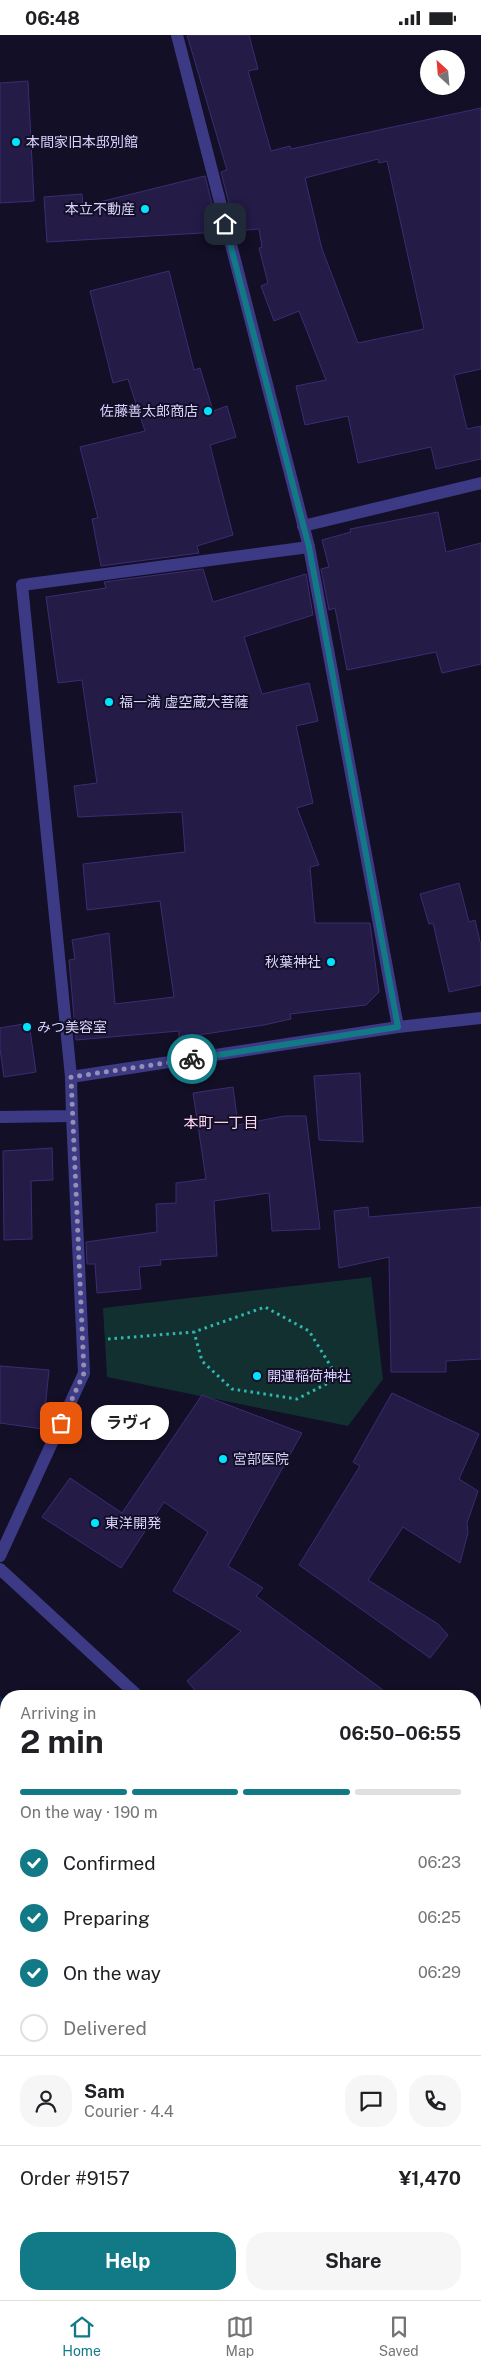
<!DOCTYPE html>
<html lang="en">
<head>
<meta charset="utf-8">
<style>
	body { margin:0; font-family:"Public Sans","Noto Sans JP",sans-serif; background:#f6f6f6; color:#202124; height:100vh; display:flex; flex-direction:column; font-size:19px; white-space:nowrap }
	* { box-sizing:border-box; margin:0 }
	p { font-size:16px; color:#757577 }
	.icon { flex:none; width:28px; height:28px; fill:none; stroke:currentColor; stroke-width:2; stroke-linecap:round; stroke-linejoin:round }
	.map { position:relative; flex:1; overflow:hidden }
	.details { position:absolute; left:0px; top:1655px; width:481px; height:610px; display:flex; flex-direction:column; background:#fff; border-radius:20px 20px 0 0; box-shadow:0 1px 4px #0004 }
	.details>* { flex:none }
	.needle { width:32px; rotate:334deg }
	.fabs { position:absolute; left:420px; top:15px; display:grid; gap:10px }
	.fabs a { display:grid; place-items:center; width:45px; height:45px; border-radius:50%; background:#fff; box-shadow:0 1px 4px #0004; font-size:25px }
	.pin { position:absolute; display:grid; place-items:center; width:42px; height:42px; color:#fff; margin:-21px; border-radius:10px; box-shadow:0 2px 8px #0006 }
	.courier { position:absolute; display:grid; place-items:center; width:50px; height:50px; margin:-25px; border:4px solid #127987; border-radius:50%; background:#fff; color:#222; box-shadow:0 1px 6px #0007 }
	.bubble { position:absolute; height:35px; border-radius:18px; background:#fff; box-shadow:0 1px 4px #0004; font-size:16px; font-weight:700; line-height:35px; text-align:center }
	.headline em { font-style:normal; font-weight:700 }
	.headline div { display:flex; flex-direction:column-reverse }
	.headline { display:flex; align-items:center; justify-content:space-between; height:85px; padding:0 20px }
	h1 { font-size:32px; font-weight:700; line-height:38px }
	.bar { display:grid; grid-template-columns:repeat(4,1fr); gap:8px 5px; align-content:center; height:60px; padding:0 20px }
	.bar i { height:6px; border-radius:4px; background:#e0e0e0 }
	.bar .current { background:#127987 }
	.bar p { grid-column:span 4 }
	.line { display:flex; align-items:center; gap:12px; padding:0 20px; border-top:1px solid #e0e0e0 }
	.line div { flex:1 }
	.round { display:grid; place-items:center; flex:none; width:52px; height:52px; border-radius:20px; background:#f6f6f6 }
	ol { padding:0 20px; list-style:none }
	li { display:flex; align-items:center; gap:15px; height:55px }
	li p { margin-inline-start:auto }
	li .icon { padding:5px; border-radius:50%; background:#127987; color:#fff; stroke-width:4 }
	li:last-child { color:#757577 }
	li i { width:28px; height:28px; border:2px solid #e0e0e0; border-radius:50% }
	.button { display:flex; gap:10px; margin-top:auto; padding:10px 20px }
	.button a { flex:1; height:58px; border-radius:20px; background:#127987; color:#fff; font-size:20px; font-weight:700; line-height:58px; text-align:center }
	.button a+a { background:#f6f6f6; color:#202124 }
	.status { display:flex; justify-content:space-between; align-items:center; height:35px; padding:0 25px; background:#fff; direction:ltr }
	.status svg { height:14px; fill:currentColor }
	.tabs { display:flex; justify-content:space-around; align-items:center; height:70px; border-top:1px solid #e0e0e0; background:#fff; font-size:14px; color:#757577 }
	.tabs a { display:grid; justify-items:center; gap:2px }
	.tabs .current { color:#127987 }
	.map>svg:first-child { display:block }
	.green { fill:#12302f }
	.water { fill:#0c2248 }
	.building { fill:#241b47; stroke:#3b2d73; fill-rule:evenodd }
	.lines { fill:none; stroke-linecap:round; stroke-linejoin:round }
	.path { stroke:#2fb8b0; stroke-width:3; stroke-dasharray:2.5 4; stroke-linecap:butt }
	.minor { stroke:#3d3a85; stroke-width:12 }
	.major { stroke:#c25bff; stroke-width:12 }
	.done { stroke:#948fb3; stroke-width:5; stroke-dasharray:0 9 }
	.route { stroke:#127987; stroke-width:6 }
	.poi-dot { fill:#00e5ff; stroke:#130f26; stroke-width:2 }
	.labels { text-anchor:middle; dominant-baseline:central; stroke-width:4; stroke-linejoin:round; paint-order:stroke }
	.poi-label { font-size:14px; fill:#d9d4ff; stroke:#130f26; text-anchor:start }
	.neighbourhood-label { font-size:15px; fill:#ffd6f0; stroke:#130f26 }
</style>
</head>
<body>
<div class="status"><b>06:48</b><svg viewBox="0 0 49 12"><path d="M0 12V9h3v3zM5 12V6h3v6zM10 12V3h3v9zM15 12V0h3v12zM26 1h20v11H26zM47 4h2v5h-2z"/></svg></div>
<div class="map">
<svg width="481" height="2265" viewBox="0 0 481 2265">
	<rect width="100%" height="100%" fill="#130f26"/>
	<path class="green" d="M371,1242L383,1344L348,1391L107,1342L103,1273Z"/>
	<g class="water">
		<path d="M0,1661L6,1667V1973L0,1965Z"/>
		<path d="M130,2259H400L410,2265H131Z"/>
	</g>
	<g class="building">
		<path d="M187,0H249L258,34L248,36L271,116L290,111L291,114L481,73V334L454,340L467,394L481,391V424L436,434L431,412L358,428L348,381L305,390L296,351L326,345L299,276L274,286L261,251L268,248L259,213L262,212L259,194L236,196L221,137L227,135ZM378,124L379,128L387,126L424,294L358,308L322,214L305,143Z"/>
		<path d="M28,46L34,166L0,168V48Z"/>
		<path d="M205,141L219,197L47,207L44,162L82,159L83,171Z"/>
		<path d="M169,236L194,335L200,333L213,376L227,371L236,402L210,410L233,500L197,511L199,518L101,531L92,484L98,483L80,412L145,396L128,344L113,348L90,256Z"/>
		<path d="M438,477L446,517L481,508V629L442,638L436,617L347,635L335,573L329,575L321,534L329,532L322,505L351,497L350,494Z"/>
		<path d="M203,534L213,567L306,539L313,580L244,602L262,659L309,648L318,686L296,691L313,768L297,773L319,830L310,832L315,888H370L379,957L366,970L290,979L291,984L264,990L179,1003V996L76,1005L69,925L75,924L72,905L109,898L115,969L174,962L160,866L87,875L83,829L185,817L182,777L78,782L74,751L97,748L82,645L58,648L46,562L106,553L104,547Z"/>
		<path d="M459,848L469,887L475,885L481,911V950L449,957L433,888L429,889L420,859Z"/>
		<path d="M29,988L36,1037L4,1042L0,1014V993Z"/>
		<path d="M360,1038L363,1107L319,1105L314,1041Z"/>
		<path d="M233,1052L238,1090L284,1081H306L320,1194L272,1196L269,1158L214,1166L217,1221L160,1225L161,1230L139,1232L141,1254L97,1258L95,1229H87L86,1207L157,1197L156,1169L176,1168V1148L206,1144L193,1058Z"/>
		<path d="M52,1113L53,1145L31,1146L32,1204L4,1205L3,1116Z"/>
		<path d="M368,1172L369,1182L481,1172V1324L446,1326V1337H391L389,1222L339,1233L334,1176Z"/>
		<path d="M0,1331L49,1335L43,1394L0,1388Z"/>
		<path d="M392,1358L479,1399L459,1444L478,1456L467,1488L468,1498L460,1528L403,1492L368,1545L438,1589L448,1600L430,1623L299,1530L360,1431L353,1427Z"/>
		<path d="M202,1360L302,1398L228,1531L263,1553L256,1561L391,1661H200L187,1646L241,1596L173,1556L208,1497L164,1467L121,1533L42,1482L70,1443L122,1478Z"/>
	</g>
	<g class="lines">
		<path class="path" d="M108,1304L194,1297L265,1272L309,1296L338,1343L297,1364L232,1354L202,1326L194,1297"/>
		<g class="minor">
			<path d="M177,0L309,512L398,992"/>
			<path d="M303,491L481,448"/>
			<path d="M71,1042L398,992L481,983"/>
			<path d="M0,1082L72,1081L71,1042L22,550L309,512"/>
			<path d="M0,1521L84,1338L72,1081"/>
			<path d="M0,1534L138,1661"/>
			<path d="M475,1960L481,1963"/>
		</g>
		<g class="major">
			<path d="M475,1729L481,1705"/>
			<path d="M475,2074L481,2051"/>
			<path d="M340,2265L341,2259"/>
			<path d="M424,2265L426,2259"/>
		</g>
	</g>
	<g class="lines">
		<path class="done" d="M61,1388L84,1338L71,1042L192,1024"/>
		<path class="route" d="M192,1024L398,992L309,512L225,189"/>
	</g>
	<g class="poi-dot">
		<circle cx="16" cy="107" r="5"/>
		<circle cx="145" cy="174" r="5"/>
		<circle cx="208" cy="376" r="5"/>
		<circle cx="109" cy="667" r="5"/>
		<circle cx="331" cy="927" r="5"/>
		<circle cx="27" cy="992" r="5"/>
		<circle cx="257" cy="1341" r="5"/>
		<circle cx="223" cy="1424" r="5"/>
		<circle cx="95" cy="1488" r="5"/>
	</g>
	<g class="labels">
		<g class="poi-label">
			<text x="26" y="107">本間家旧本邸別館</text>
			<text x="135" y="174" text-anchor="end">本立不動産</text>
			<text x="198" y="376" text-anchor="end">佐藤善太郎商店</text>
			<text x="119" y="667">福一満 虚空蔵大菩薩</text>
			<text x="321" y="927" text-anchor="end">秋葉神社</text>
			<text x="37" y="992">みつ美容室</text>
			<text x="267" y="1341">開運稲荷神社</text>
			<text x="233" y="1424">宮部医院</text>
			<text x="105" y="1488">東洋開発</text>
		</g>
		<g class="neighbourhood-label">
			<text x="221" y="1087">本町一丁目</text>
		</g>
	</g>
</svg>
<div class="fabs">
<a><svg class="needle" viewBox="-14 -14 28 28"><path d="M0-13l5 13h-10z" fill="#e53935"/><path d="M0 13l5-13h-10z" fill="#757577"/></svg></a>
</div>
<div class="pin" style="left:61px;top:1388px;background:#ea580c"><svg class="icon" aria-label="bag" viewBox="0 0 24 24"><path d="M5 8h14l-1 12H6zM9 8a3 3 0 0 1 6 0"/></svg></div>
<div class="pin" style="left:225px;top:189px;background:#1f2937"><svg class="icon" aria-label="home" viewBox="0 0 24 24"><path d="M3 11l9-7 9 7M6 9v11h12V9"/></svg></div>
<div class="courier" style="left:192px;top:1024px"><svg class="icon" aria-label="bike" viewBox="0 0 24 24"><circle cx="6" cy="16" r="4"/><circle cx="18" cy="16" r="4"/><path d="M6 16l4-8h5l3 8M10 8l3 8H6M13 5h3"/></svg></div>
<div class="bubble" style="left:91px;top:1370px;width:78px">ラヴィ</div>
<section class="details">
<div class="headline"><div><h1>2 min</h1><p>Arriving in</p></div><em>06:50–06:55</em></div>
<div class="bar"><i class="current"></i><i class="current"></i><i class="current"></i><i></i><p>On the way · 190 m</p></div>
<ol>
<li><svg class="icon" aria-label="check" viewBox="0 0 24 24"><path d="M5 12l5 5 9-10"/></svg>Confirmed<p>06:23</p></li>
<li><svg class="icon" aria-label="check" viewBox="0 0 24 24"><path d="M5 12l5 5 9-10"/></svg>Preparing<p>06:25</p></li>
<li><svg class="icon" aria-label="check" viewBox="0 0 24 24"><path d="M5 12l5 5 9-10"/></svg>On the way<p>06:29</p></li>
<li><i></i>Delivered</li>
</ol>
<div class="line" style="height:90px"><a class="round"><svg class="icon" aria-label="person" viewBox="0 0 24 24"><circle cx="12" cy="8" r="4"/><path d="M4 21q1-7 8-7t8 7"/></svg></a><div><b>Sam</b><p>Courier · 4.4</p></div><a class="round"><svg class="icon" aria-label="chat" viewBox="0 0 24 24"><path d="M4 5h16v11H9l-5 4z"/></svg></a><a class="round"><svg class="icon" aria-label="phone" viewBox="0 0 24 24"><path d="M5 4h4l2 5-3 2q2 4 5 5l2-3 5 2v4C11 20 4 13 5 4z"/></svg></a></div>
<div class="line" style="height:65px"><div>Order #9157</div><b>¥1,470</b></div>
<div class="button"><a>Help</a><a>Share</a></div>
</section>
</div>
<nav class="tabs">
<a class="current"><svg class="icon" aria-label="home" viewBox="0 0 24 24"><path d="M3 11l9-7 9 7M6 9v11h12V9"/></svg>Home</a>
<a><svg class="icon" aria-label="map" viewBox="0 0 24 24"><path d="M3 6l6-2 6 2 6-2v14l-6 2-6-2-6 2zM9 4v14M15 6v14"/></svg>Map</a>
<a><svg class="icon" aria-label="saved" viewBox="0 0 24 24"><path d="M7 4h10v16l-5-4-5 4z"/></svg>Saved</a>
</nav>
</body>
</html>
